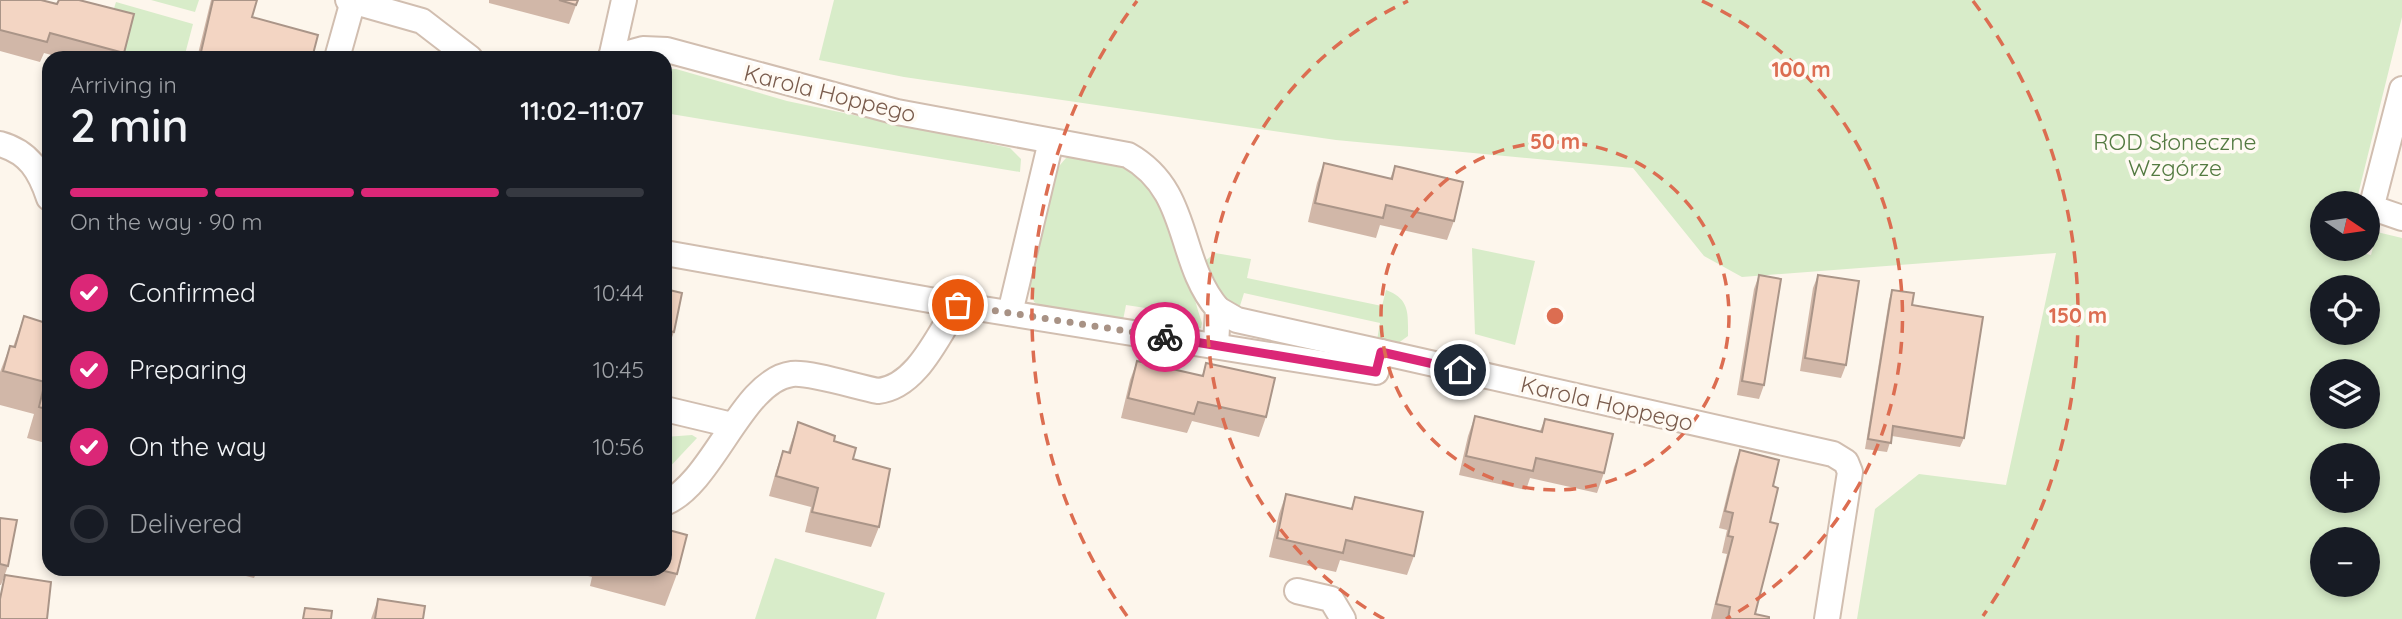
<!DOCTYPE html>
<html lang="en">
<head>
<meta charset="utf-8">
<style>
	body { margin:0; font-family:Quicksand,sans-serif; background:#242831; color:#f1f3f6; height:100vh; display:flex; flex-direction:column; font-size:26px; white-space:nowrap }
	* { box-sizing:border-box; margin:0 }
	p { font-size:23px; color:#9ea1a6 }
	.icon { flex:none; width:38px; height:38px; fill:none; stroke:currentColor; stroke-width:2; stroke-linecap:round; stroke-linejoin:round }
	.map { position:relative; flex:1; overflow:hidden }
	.details { position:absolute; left:42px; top:51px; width:630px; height:525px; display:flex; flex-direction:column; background:#171b24; border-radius:21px; box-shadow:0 4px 10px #0003 }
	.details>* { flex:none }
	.needle { width:46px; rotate:103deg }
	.controls { position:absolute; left:2310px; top:191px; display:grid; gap:14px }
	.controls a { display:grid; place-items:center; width:70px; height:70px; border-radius:50%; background:#171b24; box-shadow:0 4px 10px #0003; font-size:35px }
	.pin { position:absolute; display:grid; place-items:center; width:60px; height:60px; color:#fff; margin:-30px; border:4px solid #fff; border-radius:50%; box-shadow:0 2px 7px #0007 }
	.courier { position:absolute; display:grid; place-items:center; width:70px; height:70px; margin:-35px; border:5px solid #db2777; border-radius:50%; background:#fff; color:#222; box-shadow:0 2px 9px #0007 }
	.headline em { font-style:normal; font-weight:600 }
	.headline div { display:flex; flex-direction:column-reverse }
	.headline { display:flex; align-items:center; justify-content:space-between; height:119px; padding:0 28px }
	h1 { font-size:46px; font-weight:600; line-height:52px }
	.bar { display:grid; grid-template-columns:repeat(4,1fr); gap:10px 7px; align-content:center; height:84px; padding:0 28px }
	.bar i { height:9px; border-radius:5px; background:#363941 }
	.bar .active { background:#db2777 }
	.bar p { grid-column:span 4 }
	ol { padding:0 28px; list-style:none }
	li { display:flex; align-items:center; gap:21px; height:77px }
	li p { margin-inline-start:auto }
	li .icon { padding:7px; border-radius:50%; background:#db2777; color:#fff; stroke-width:4 }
	li:last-child { color:#9ea1a6 }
	li i { width:38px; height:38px; border:4px solid #363941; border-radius:50% }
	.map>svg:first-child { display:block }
	.green { fill:#d8ecc9; fill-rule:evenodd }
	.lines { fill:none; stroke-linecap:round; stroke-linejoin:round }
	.minor-casing { stroke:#d1beb0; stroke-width:28 }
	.minor { stroke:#fff; stroke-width:24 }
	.wall { fill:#d1b7a8 }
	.building { fill:#f3d5c3; stroke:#aa9588; stroke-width:2 }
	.done { stroke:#a89285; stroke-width:7; stroke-dasharray:0 12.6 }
	.route { stroke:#db2777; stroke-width:9 }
	.ring { fill:none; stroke:#dc6d51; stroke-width:3.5; stroke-dasharray:12 9 }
	.labels { text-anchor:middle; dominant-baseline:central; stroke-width:7; stroke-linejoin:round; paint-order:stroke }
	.street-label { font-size:23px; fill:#7a5c4d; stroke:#fffaf3 }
	.park-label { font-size:23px; fill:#537a41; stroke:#fffaf3 }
	.centre { fill:#dc6d51; stroke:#fffaf3; stroke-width:3.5 }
	.ring-label { font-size:21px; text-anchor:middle; font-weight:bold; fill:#dc6d51; stroke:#fffaf3; stroke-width:7; stroke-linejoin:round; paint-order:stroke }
</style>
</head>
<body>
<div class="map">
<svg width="2402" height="619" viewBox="0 0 2402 619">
	<rect width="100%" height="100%" fill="#fdf6ec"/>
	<g class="green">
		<path d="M151,0H199L195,12Z"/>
		<path d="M834,0H2402V17L2356,203H2322V248L2344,249L2371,255L2377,232L2402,238V619H1857L1875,509L1919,474L2006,485L2056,253L1742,277L1704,256L1633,168L1336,140L904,77L819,60ZM2322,287H2368V332H2322ZM2322,371H2368V416H2322ZM2322,455H2368V500H2322ZM2322,539H2368V584H2322Z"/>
		<path d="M116,2L193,24L184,58H122L129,32L108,27Z"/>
		<path d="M665,69H676L787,101L1010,148L1021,159L1020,172L665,113Z"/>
		<path d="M1075,156C1094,159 1116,160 1133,171C1172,198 1187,278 1202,323L1201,328L1189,330L1191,315L1126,305L1123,320L1041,306L1034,302L1030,287L1054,172L1066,158Z"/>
		<path d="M1472,248L1535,261L1515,345L1475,334Z"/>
		<path d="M1215,253L1251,259L1247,278L1382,306L1386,290C1410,299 1408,313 1408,336L1397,344L1377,340L1380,323L1244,293L1239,309L1216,293L1205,261Z"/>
		<path d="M692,435L697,438L665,472V437Z"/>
		<path d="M775,558L885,593L876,619H755Z"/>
	</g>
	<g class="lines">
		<g class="minor-casing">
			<g id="minor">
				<path d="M348,0L422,21L470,58"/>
				<path d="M337,58L353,1"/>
				<path d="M610,58L643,49L667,50L897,112L1128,155C1192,191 1176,260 1218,309L1216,345"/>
				<path d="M611,58L624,0"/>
				<path d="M2402,89L2373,201L2376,209L2402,218"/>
				<path d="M0,144C29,152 40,171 49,198"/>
				<path d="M665,253L958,305"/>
				<path d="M1218,309L1237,320L1381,352"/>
				<path d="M1010,313L1051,141"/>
				<path d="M665,409L732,425"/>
				<path d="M665,503C714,482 742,380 792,374C810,372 857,387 878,391C917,387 938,335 958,305L1376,372L1381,352L1833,454L1846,462L1850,472L1827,619"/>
				<path d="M1297,591L1331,599L1343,619"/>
			</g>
		</g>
		<use href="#minor" class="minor"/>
	</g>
	<g class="wall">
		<path d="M0,0L57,4L58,0L124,53L122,58H63L44,53L40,62L0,51Z"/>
		<path d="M211,0H257L252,17L312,58H197Z"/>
		<path d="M489,0H578L569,24L489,3Z"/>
		<path d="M1324,163L1390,179L1395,166L1454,221L1447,240L1380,225L1376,238L1308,222L1317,183Z"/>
		<path d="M1759,275L1764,385L1759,399L1737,395L1754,289Z"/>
		<path d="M1818,275L1846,365L1841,378L1800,371L1813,288Z"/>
		<path d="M665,289L674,332L665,356Z"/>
		<path d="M1892,290L1912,305L1964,438L1960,447L1892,436L1887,452L1865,449L1889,300Z"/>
		<path d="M24,316L49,324V444L27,438L34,414L0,405V372L10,346L13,347Z"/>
		<path d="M1137,361L1202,376L1206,363L1266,417L1259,437L1192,421L1187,433L1121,418L1130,380Z"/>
		<path d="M1475,416L1540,431L1545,419L1604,473L1597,493L1530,478L1526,490L1459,475L1468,436Z"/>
		<path d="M798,422L834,441L853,459L879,527L871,547L805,532L811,507L769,496L776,471L783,451L788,452Z"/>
		<path d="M1740,450L1773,486L1770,522L1755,614L1769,619H1711L1727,554L1722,553L1727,530L1719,528L1734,467Z"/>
		<path d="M1286,494L1351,509L1355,497L1414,556L1407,575L1340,560L1336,572L1269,557L1279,514Z"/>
		<path d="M0,518L8,566L1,585H0Z"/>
		<path d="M200,569H215L213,573Z"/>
		<path d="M218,569H258L254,578Z"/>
		<path d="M561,569H665L677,574L665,606L590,586L592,577Z"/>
		<path d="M378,599L423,619H371Z"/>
	</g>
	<g class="building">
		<path d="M0,0H41L57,4L59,0H79L134,14L124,53L50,33L47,42L0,30Z"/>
		<path d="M213,0H257L252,17L318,35L312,58H217L201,52Z"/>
		<path d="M559,0H578L576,5Z"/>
		<path d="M1324,163L1392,179L1395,166L1463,182L1454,221L1386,205L1383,218L1315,203Z"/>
		<path d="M1759,275L1781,279L1764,385L1742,381Z"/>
		<path d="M1818,275L1859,281L1846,365L1805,358Z"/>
		<path d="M665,289L682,293L674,332L665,330Z"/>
		<path d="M1892,290L1914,293L1912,305L1983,317L1964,438L1893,426L1891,443L1868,439Z"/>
		<path d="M24,316L49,324V410L39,407L45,382L3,371L10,346L15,347Z"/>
		<path d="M1137,361L1203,376L1206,363L1275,378L1266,417L1198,402L1194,414L1128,398Z"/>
		<path d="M1475,416L1542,432L1545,419L1613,434L1604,473L1536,458L1533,471L1466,456Z"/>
		<path d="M798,422L835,436L834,441L856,448L853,459L890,469L879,527L812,512L818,488L776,476L783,451L790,453Z"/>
		<path d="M1740,450L1779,460L1773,486L1778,488L1770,522L1778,524L1755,614L1769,617V619H1728L1730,607L1716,604L1733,537L1728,536L1733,513L1725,511Z"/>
		<path d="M1286,494L1352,509L1355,497L1423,512L1414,556L1346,540L1343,553L1277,538Z"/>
		<path d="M0,518L17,520L8,566L0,564Z"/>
		<path d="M665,529L687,535L677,574L656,569H665Z"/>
		<path d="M5,575L51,582L47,619H0V599Z"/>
		<path d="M378,599L425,606L423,619H375Z"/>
		<path d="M305,608L332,611L331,619H303Z"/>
	</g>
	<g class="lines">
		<path class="done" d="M958,305L1165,337"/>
		<path class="route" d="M1165,337L1376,372L1381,352L1460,370"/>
	</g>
	<g class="ring">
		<circle cx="1555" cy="316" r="174"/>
		<path d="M1384 619A348 348 0 0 1 1408 1M1702 1A348 348 0 0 1 1726 619"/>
		<path d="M1127 616A523 523 0 0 1 1137 1M1973 1A523 523 0 0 1 1983 616"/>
	</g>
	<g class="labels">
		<g class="street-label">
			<text transform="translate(830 93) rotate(14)">Karola Hoppego</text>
			<text transform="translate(1607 403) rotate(13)">Karola Hoppego</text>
		</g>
		<g class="park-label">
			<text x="2175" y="141">ROD Słoneczne<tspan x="2175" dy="26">Wzgórze</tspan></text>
		</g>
	</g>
	<circle cx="1555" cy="316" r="10" class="centre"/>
	<g class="ring-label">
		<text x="1801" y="77">100 m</text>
		<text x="1555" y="149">50 m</text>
		<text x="2078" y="323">150 m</text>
	</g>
</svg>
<div class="controls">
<a><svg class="needle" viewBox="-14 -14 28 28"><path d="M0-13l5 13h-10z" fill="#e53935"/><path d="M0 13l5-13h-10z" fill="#9ea1a6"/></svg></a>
<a><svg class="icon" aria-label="locate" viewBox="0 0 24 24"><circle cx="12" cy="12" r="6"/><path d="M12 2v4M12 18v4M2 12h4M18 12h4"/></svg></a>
<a><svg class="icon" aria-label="layers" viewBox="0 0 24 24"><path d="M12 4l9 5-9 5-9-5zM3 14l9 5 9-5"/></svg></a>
<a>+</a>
<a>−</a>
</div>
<div class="pin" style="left:958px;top:305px;background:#ea580c"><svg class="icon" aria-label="bag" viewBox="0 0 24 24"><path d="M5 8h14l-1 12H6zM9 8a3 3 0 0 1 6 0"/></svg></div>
<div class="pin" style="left:1460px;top:370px;background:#1f2937"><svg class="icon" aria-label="home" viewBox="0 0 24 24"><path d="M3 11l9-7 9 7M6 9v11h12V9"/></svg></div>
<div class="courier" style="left:1165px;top:337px"><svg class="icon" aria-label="bike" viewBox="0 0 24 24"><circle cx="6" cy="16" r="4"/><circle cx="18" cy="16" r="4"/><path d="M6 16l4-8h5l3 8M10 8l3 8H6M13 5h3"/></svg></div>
<section class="details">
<div class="headline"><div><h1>2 min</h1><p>Arriving in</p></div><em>11:02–11:07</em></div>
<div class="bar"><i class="active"></i><i class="active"></i><i class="active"></i><i></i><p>On the way · 90 m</p></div>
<ol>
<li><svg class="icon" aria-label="check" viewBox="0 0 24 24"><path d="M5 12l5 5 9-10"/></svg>Confirmed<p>10:44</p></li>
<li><svg class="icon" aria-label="check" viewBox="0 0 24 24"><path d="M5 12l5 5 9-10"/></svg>Preparing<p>10:45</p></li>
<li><svg class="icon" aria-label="check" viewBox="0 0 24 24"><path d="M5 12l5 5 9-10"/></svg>On the way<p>10:56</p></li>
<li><i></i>Delivered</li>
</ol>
</section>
</div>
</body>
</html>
